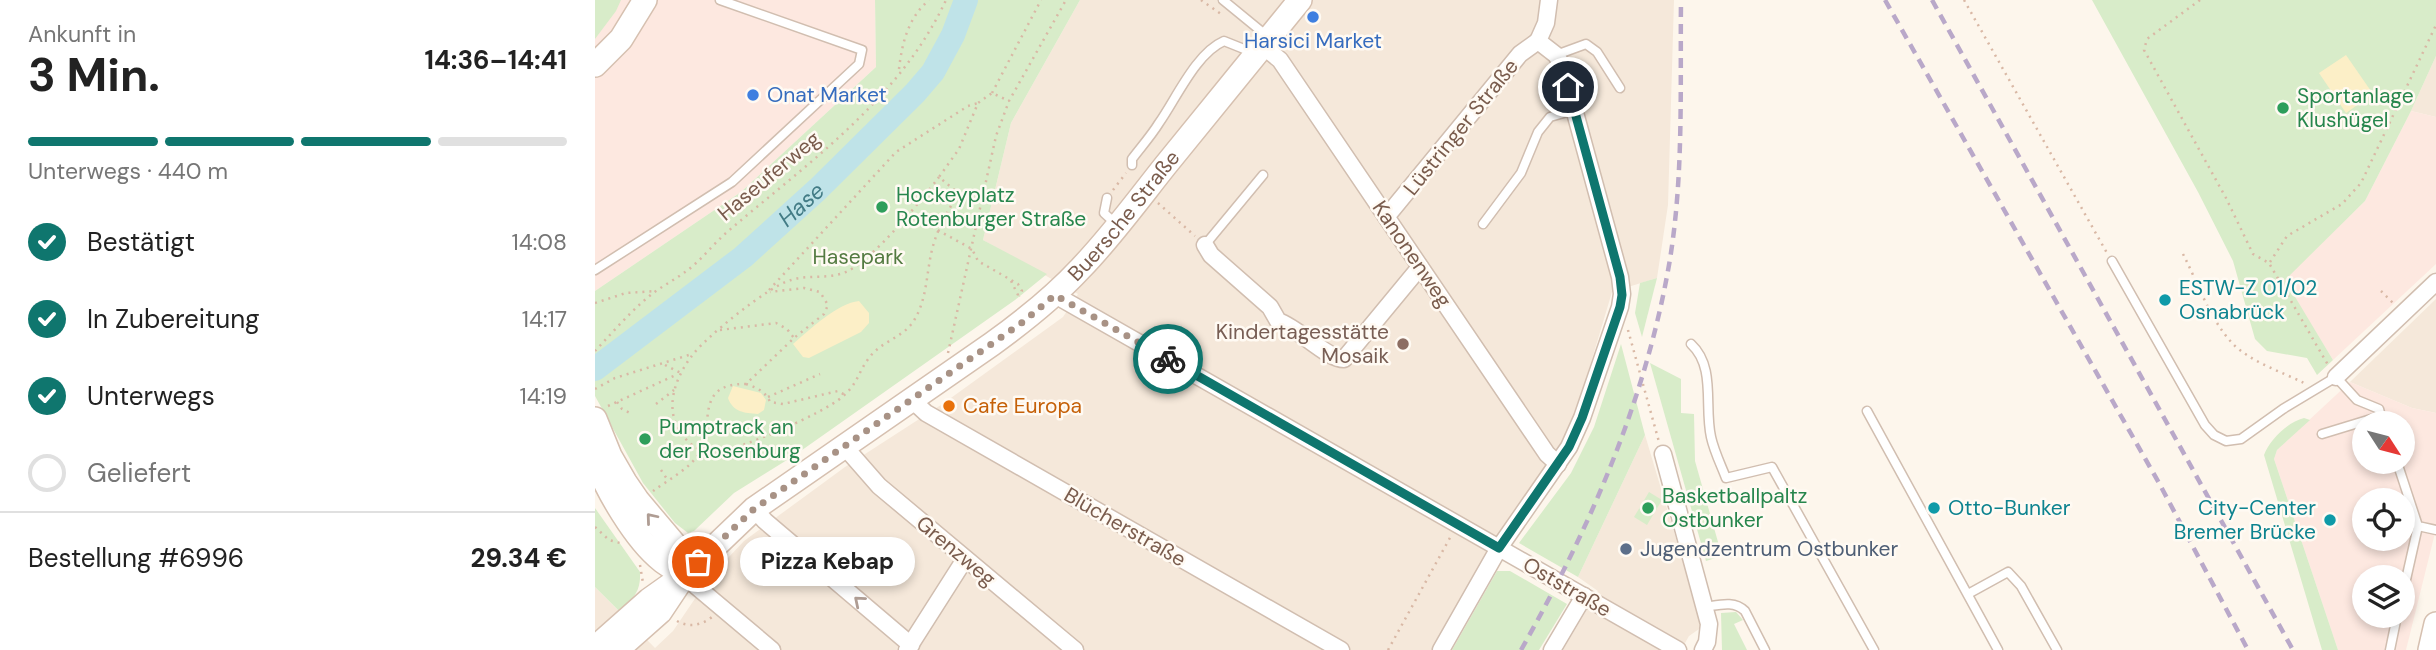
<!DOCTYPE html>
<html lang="de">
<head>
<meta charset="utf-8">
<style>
	body { margin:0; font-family:"DM Sans",sans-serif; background:#f6f6f6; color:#222; height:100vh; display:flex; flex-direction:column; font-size:26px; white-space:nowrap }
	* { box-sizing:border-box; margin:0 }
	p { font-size:23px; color:#767676 }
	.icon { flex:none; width:38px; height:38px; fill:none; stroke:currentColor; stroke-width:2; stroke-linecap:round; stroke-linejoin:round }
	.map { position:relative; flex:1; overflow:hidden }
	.side { display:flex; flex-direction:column; background:#fff; width:595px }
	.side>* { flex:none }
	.needle { width:46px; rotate:126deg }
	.fabs { position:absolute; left:1757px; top:411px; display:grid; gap:14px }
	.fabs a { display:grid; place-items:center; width:63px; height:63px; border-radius:50%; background:#fff; box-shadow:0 4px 10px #0003; font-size:35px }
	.pin { position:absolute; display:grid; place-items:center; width:60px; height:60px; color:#fff; margin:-30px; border:4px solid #fff; border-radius:50%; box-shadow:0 2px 7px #0007 }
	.courier { position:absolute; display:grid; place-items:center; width:70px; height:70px; margin:-35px; border:5px solid #0f766e; border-radius:50%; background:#fff; color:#222; box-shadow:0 2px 9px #0007 }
	.bubble { position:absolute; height:49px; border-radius:24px; background:#fff; box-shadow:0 4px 10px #0003; font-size:23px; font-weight:700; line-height:49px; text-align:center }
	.headline em { font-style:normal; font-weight:700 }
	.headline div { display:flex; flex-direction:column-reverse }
	.headline { display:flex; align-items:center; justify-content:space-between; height:119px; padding:0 28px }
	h1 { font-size:46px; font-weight:700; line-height:52px }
	.bar { display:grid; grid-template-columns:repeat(4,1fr); gap:10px 7px; align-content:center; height:84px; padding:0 28px }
	.bar i { height:9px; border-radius:5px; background:#e0e0e0 }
	.bar .selected { background:#0f766e }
	.bar p { grid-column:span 4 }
	.line { display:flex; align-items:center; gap:18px; padding:0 28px; border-top:2px solid #e0e0e0 }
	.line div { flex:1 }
	ol { padding:0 28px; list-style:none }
	li { display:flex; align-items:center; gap:21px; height:77px }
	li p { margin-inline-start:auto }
	li .icon { padding:7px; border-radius:50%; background:#0f766e; color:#fff; stroke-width:4 }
	li:last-child { color:#767676 }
	li i { width:38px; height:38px; border:4px solid #e0e0e0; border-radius:50% }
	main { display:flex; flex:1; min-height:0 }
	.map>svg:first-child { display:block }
	.residential { fill:#f5e8da }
	.commercial { fill:#fde8e0; fill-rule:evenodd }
	.green { fill:#d8ecc9 }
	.sand { fill:#fcefc7 }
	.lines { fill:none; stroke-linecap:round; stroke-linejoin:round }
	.river { stroke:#bfe3e8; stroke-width:24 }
	.lane-casing { stroke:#d1beb0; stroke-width:11 }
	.street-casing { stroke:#d1beb0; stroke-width:19 }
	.secondary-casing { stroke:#d6c0b0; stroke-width:26 }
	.path { stroke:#d9b8a5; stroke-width:2.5; stroke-dasharray:2 5; stroke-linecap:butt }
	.lane { stroke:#fff; stroke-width:8 }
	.street { stroke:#fff; stroke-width:16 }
	.secondary { stroke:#fff; stroke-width:23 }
	.rail { stroke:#b9a8c9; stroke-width:4.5; stroke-dasharray:10 7; stroke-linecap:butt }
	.oneway { stroke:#af9d94 }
	.done { stroke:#a89285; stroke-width:7; stroke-dasharray:0 12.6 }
	.route { stroke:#0f766e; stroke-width:9 }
	.shop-dot { fill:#3f7fe0; stroke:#fffaf3; stroke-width:2.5 }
	.leisure-dot { fill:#2e9e5b; stroke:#fffaf3; stroke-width:2.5 }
	.culture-dot { fill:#0f9aa8; stroke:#fffaf3; stroke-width:2.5 }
	.education-dot { fill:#8d6e63; stroke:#fffaf3; stroke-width:2.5 }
	.food-dot { fill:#e8710a; stroke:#fffaf3; stroke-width:2.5 }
	.service-dot { fill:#5c6f8a; stroke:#fffaf3; stroke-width:2.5 }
	.labels { text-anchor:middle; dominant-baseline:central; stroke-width:5; stroke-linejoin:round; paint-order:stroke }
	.shop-label { font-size:21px; fill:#366cbe; stroke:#fffaf3 }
	.leisure-label { font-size:21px; fill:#27864d; stroke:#fffaf3; text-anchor:start }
	.street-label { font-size:21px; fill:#7a5c4d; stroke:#fffaf3 }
	.park-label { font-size:21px; fill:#537a41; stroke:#fffaf3 }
	.culture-label { font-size:21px; fill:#0d838f; stroke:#fffaf3; text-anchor:start }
	.education-label { font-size:21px; fill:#785e54; stroke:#fffaf3; text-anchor:end }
	.food-label { font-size:21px; fill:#c56008; stroke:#fffaf3; text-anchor:start }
	.service-label { font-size:21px; fill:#4e5e75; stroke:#fffaf3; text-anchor:start }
	.water-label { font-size:23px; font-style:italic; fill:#437c86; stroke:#fffaf3 }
</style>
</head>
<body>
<main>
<section class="side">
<div class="headline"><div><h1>3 Min.</h1><p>Ankunft in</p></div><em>14:36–14:41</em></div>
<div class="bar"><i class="selected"></i><i class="selected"></i><i class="selected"></i><i></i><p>Unterwegs · 440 m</p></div>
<ol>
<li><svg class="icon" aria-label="check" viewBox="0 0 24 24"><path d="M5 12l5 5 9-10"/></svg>Bestätigt<p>14:08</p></li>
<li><svg class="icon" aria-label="check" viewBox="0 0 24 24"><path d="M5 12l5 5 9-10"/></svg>In Zubereitung<p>14:17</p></li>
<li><svg class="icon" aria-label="check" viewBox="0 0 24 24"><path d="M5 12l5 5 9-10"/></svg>Unterwegs<p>14:19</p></li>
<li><i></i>Geliefert</li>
</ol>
<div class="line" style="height:91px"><div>Bestellung #6996</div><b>29.34 €</b></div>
</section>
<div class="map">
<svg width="1841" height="650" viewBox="0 0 1841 650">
	<rect width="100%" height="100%" fill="#fdf6ec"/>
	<g class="residential">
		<path d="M485,0H1079L1073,205L1062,278L1017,292L977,426L839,650H0V587L60,648L78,631L114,578L149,541L250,467L349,403L468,317L483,294L388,240L416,123Z"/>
		<path d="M1841,56V117L1816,111Z"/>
		<path d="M1841,299V413L1817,408L1755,382Z"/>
		<path d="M1050,435L1106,622L1104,629L1094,636L1086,650H968L1003,591L983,577Z"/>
	</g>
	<g class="commercial">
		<path d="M0,0H280L281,67L146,192L0,291Z"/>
		<path d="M1816,111L1841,117V264L1738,360L1689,280L1770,201Z"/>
		<path d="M1755,382L1817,408L1841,413V529L1811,650H1743L1679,459L1682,450ZM1769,424H1808V462H1769ZM1769,500H1808V539H1769ZM1769,578H1808V616H1769Z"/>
	</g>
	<g class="green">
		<path d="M0,0H26L21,11L0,39Z"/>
		<path d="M280,0H485L416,123L388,240L452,274L420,300L200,455L139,493L99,531L93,533L80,523L48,483L0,396V291L146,192L281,67Z"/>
		<path d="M1497,0H1841V56L1816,111L1770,201L1690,280L1738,360L1722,375L1712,358L1672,351L1660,339L1638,261L1603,192Z"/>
		<path d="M1062,278L1047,337L1040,313L1045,283Z"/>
		<path d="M1026,344L1050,435L983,577L924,543L976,473L999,427Z"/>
		<path d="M1055,363L1086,379V413L1099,414L1100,461L1127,556L1111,561Z"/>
		<path d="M1709,418L1715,420L1682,450L1679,459L1743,650H1727L1669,455C1675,439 1693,422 1709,418Z"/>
		<path d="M1054,492L1067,500L1052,525L1039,517Z"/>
		<path d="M0,508L45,572C46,592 38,599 24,611L0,587Z"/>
		<path d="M902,571H915L972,604L944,650H857Z"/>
		<path d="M1141,612L1148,620L1139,624L1152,650H1127L1126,613Z"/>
	</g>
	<g class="sand">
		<path d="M1751,55L1778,94L1751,113L1724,73Z"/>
		<path d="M264,301L274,313V323L266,332L214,358L208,357L198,344C214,330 243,303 264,301Z"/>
		<path d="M138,386L166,393L171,400L169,410L163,414C149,413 138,412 133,398Z"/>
	</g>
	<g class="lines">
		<path class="river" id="s1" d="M0,369L148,257L223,189L320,93L338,72L358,35L371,0"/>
		<g class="lane-casing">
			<g id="lane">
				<path d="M628,0L672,36"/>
				<path d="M961,55L991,44L1002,52L1025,88"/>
				<path d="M537,165V159C546,147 556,136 564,123C581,99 601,53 629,41L649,49L658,55"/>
				<path d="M512,198L509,213L521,224"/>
				<path d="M888,224L926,173L943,132L955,117L979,110"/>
				<path d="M610,245L668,175"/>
				<path d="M1517,261L1610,425L1619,435L1631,441L1646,439L1688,409L1741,377L1762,400L1784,409L1788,424"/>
				<path d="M0,270L137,182L264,64L267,50L125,0"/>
				<path d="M1096,344C1121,367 1109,406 1116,437C1119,451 1126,465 1131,478L1177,467L1279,650"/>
				<path d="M1272,411L1403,650"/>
				<path d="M1727,434L1786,416"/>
				<path d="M1802,462L1823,526L1841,530"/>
				<path d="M1808,593L1823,526"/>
				<path d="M1373,594L1413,572L1426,586L1462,650"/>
				<path d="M1109,607C1124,605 1139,600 1150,611L1170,650"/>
				<path d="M1795,650L1802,616"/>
			</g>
		</g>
		<g class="street-casing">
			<g id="street">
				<path d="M668,46L685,60L952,454L963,464"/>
				<path d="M792,216L925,54L943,41"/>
				<path d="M610,245L616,255L675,307L683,321C705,329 732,359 749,359L825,267"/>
				<path d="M460,295L1083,650"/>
				<path d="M1741,377L1841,282"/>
				<path d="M317,400L331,413L746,650"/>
				<path d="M249,446L284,486L480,650"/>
				<path d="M1068,454L1114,624L1112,642L1108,650"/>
				<path d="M159,509L170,521L316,645"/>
				<path d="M89,576L177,650"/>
				<path d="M312,650L370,559"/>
				<path d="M846,650L904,548L974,447L987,418L1025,307L1027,294L1025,277L967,65L961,55L943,41L951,23L954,0"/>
				<path d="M957,650L989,596"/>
			</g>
		</g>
		<g class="secondary-casing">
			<g id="secondary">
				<path d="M0,65L26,39L50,0"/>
				<path d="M0,419L15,456L30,482L43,501L81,546L89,576"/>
				<path d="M0,459C12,491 40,539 66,560C73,566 82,570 89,576"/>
				<path d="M0,648L54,600L78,583"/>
				<path id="s2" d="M22,650L65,612L89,576L159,509L397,344C429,321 459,297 486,268C516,237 543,200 570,166C615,110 660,56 705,0"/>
				<path d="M1835,650L1841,624"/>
			</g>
		</g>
		<g class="path">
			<path d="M606,0L626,14"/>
			<path d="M1369,0L1512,253"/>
			<path d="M1605,0L1552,39L1549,50L1631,198L1658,254L1674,263L1733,365"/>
			<path d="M304,69C307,43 313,18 334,0"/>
			<path d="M397,93L446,0"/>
			<path d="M344,177C326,201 279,258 253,271C235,280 214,274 196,280C175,285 108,339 96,357C78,381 68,414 90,438C98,448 109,453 122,452C146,449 229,413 247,397C263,384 263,372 274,358C285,342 307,338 318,322C333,299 331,271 338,246C343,227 354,210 363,193L344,177L364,149L383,103L397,93L414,101"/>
			<path d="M518,190L531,173"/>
			<path d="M563,203L600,236"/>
			<path d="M311,216L328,222L377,249L383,261L423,284L427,291L424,296"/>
			<path d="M1588,254C1603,283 1615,320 1638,344C1656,362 1687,372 1709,383"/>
			<path d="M1675,262L1692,236L1747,204L1766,183L1841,25"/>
			<path d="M416,281L424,297"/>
			<path d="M174,290L301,152L373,106L383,103"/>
			<path d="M1786,291L1798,303"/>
			<path d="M0,303L31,293L61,291"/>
			<path d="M125,330L181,323L192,329L199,338"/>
			<path d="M1033,330L1064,442"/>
			<path d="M0,351C19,331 38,308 61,291C74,282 88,275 100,264C113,252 124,238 138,227C217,160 306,97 351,0"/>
			<path d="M353,353L401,136L414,101L471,0"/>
			<path d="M70,365L86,373"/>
			<path d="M151,384C161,387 171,392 175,402L188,404L243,391L250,395"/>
			<path d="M0,389L20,378L97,354"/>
			<path d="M173,397L225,374"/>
			<path d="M22,402L27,409L35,413"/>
			<path d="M61,404L79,390"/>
			<path d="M13,406L83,374"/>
			<path d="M66,470L72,479"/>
			<path d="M58,491C73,480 96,468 105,452C120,427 98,383 151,384L199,338L229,314L233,305L225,292L209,288L175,292"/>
			<path d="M0,527L14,540L25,543"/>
			<path d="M45,565L48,583"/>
			<path d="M82,621C94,628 107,625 117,617"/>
			<path d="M793,650L856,536"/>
		</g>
		<use href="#lane" class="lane"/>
		<use href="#street" class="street"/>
		<use href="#secondary" class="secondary"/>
		<g class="rail">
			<path d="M1290,0L1564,483L1653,650"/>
			<path d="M1337,0L1698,650"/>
			<path d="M926,650C994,530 1050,402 1074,265C1089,178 1085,88 1086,0"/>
		</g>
	</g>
	<defs><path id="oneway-chevron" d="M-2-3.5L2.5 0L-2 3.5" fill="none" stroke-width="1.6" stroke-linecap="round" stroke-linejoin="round" transform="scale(1.75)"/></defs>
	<g class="oneway">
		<use href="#oneway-chevron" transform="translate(56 518) rotate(-130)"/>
		<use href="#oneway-chevron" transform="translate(264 601) rotate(-140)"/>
	</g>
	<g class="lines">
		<path class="done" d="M103,562L159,509L428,322L460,295L573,359"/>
		<path class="route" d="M573,359L904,548L974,447L987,418L1025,307L1027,295L1025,277L973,87"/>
	</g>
	<g class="shop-dot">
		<circle cx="718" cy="17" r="7"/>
		<circle cx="158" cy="95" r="7"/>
	</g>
	<g class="leisure-dot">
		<circle cx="1688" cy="108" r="7"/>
		<circle cx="287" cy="207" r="7"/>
		<circle cx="50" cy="439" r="7"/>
		<circle cx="1053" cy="508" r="7"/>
	</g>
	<g class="culture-dot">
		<circle cx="1570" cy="300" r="7"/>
		<circle cx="1339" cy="508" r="7"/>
		<circle cx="1735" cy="520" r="7"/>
	</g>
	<circle class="education-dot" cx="808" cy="344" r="7"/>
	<circle class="food-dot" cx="354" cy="406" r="7"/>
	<circle class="service-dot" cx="1031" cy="549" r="7"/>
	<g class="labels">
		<g class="shop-label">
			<text x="718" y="41">Harsici Market</text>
			<text x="172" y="95" text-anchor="start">Onat Market</text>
		</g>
		<g class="leisure-label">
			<text x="1702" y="96">Sportanlage<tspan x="1702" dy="24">Klushügel</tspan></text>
			<text x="301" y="195">Hockeyplatz<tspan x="301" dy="24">Rotenburger Straße</tspan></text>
			<text x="64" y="427">Pumptrack an<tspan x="64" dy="24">der Rosenburg</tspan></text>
			<text x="1067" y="496">Basketballpaltz<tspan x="1067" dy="24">Ostbunker</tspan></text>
		</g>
		<g class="street-label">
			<text transform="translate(866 127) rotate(-51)">Lüstringer Straße</text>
			<text transform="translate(174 176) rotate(-40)">Haseuferweg</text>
			<text stroke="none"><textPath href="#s2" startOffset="672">Buersche Straße</textPath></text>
			<text transform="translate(817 254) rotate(56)">Kanonenweg</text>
			<text transform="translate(530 527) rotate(30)">Blücherstraße</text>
			<text transform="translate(361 551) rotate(40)">Grenzweg</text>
			<text transform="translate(972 587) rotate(30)">Oststraße</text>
		</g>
		<g class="park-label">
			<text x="263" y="257">Hasepark</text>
		</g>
		<g class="culture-label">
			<text x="1584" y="288">ESTW-Z 01/02<tspan x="1584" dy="24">Osnabrück</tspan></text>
			<text x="1353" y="508">Otto-Bunker</text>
			<text x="1721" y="508" text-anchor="end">City-Center<tspan x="1721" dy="24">Bremer Brücke</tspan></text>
		</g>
		<g class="education-label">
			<text x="794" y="332">Kindertagesstätte<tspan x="794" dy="24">Mosaik</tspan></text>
		</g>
		<g class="food-label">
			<text x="368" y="406">Cafe Europa</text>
		</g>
		<g class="service-label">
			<text x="1045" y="549">Jugendzentrum Ostbunker</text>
		</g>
		<g class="water-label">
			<text stroke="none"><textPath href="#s1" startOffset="264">Hase</textPath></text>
		</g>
	</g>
</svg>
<div class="fabs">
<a><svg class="needle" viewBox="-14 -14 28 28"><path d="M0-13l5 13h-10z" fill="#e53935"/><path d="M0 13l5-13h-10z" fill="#767676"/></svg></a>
<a><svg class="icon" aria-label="locate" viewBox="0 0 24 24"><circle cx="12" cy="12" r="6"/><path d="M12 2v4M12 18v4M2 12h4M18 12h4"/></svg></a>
<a><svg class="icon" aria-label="layers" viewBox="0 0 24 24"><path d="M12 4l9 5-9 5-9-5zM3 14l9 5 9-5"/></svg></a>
</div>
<div class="pin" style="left:103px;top:562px;background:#ea580c"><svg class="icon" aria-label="bag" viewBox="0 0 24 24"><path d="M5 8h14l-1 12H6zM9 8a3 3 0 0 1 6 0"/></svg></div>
<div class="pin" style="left:973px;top:87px;background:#1f2937"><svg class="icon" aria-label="home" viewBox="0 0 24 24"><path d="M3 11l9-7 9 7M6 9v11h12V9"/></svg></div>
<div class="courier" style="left:573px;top:359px"><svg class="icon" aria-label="bike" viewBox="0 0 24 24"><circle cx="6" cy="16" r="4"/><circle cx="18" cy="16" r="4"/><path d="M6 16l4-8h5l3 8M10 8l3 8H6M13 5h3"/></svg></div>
<div class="bubble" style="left:145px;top:537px;width:175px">Pizza Kebap</div>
</div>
</main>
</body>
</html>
